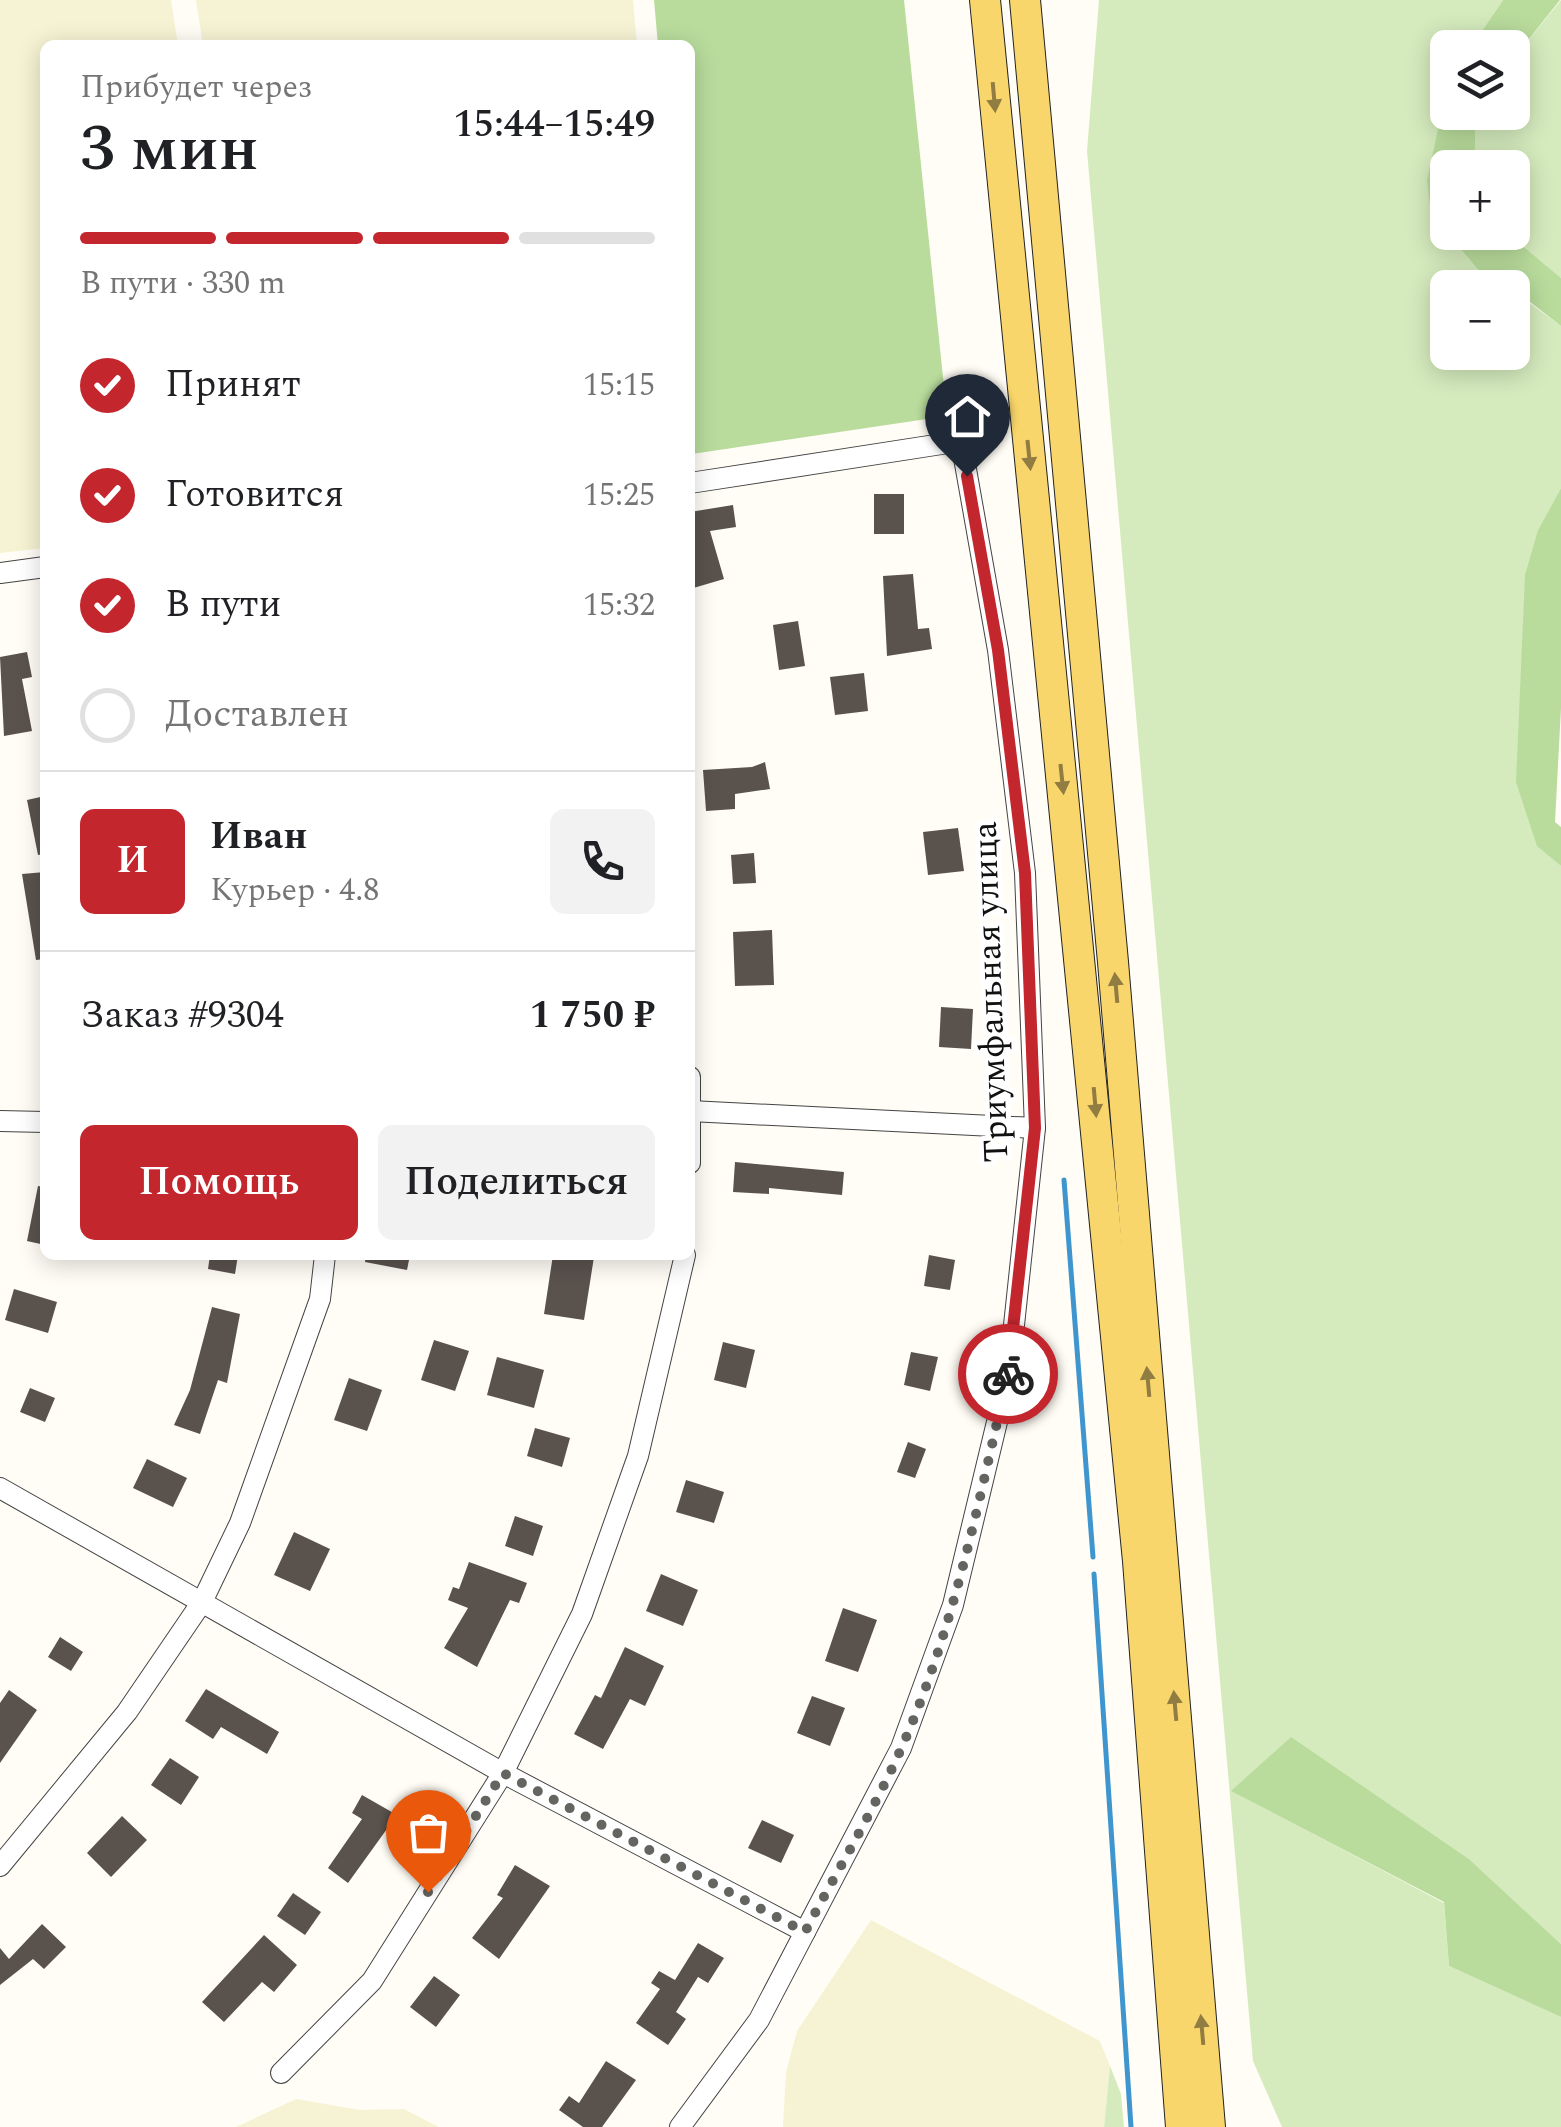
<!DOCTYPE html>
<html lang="ru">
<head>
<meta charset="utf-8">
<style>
	body { margin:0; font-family:Spectral,serif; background:#f2f2f2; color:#202124; height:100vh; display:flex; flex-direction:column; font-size:38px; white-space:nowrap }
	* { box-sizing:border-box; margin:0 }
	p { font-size:32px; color:#757577 }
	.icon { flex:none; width:55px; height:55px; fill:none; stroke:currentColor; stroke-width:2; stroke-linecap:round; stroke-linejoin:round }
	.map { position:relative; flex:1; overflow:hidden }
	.sheet { position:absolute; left:40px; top:40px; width:655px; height:1220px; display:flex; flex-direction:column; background:#fff; border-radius:15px; box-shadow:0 5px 25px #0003 }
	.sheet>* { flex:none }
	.controls { position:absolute; left:1430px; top:30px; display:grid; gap:20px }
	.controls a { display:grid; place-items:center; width:100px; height:100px; border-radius:15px; background:#fff; box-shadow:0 5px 25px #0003; font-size:50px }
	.pin { position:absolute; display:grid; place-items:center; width:85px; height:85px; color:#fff; margin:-102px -42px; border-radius:50% 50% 50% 0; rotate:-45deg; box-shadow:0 0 10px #0007 }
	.pin .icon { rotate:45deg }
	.courier { position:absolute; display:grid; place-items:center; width:100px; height:100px; margin:-50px; border:8px solid #c4262e; border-radius:50%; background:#fff; color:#222; box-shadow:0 2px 12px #0007 }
	.overview em { font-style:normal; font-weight:600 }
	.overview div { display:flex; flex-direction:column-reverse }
	.overview { display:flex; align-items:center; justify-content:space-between; height:170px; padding:0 40px }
	h1 { font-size:65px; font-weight:600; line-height:75px }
	.bar { display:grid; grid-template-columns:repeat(4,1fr); gap:15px 10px; align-content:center; height:120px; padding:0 40px }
	.bar i { height:12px; border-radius:8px; background:#e0e0e0 }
	.bar .selected { background:#c4262e }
	.bar p { grid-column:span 4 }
	.line { display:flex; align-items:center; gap:25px; padding:0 40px; border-top:2px solid #e0e0e0 }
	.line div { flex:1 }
	.round { display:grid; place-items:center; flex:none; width:105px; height:105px; border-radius:15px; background:#f2f2f2 }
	ol { padding:0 40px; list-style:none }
	li { display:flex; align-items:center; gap:30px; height:110px }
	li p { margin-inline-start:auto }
	li .icon { padding:10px; border-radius:50%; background:#c4262e; color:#fff; stroke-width:4 }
	li:last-child { color:#757577 }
	li i { width:55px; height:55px; border:5px solid #e0e0e0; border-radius:50% }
	.action { display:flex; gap:20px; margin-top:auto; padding:20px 40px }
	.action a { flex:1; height:115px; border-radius:15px; background:#c4262e; color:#fff; font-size:40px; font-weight:600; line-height:115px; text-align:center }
	.action a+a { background:#f2f2f2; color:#202124 }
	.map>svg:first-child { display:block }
	.farmland { fill:#f6f3d4 }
	.green { fill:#d5ebbd }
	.forest { fill:#b9dc9c }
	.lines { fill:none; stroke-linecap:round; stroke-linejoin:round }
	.stream { stroke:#3f96cf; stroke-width:5 }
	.building { fill:#5a524d }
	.street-casing { stroke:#444; stroke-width:22 }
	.primary-casing { stroke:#222; stroke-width:32 }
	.street { stroke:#fff; stroke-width:20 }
	.primary { stroke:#f9d66b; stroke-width:30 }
	.oneway { fill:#917d42 }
	.done { stroke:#646461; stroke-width:10; stroke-dasharray:0 18 }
	.route { stroke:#c4262e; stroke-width:12 }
	.labels { text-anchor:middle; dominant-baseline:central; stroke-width:10; stroke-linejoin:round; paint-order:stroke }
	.street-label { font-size:35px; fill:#111; stroke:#fff }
</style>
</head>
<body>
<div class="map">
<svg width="1561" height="2127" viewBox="0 0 1561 2127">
	<rect width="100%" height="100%" fill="#fffdf5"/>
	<g class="farmland">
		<path d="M0,0H171L178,45H45V548L0,553Z"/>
		<path d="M196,0H633L637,45H203Z"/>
		<path d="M871,1920L1100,2041L1110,2066L1104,2127H783L786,2072L797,2031Z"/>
		<path d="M296,2099L360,2110L404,2109L439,2127H236Z"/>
	</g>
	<g class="green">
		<path d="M1099,0H1503L1471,47L1448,48C1447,103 1436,159 1431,214L1480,272L1506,287L1448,288V352H1512L1513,291L1561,326V488L1538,530L1537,845L1561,866V1944L1469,1859L1291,1738L1232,1791L1444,1903L1449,1966L1561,2017V2127H1282L1253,2061L1087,151Z"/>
		<path d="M1561,0V278L1506,233L1512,232V168L1475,167V113L1512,112L1513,59Z"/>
		<path d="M1110,2066L1121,2094L1124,2127H1104Z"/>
	</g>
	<g class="forest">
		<path d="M654,0H904L947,416L692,454L690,45H658Z"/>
		<path d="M1503,0H1560L1513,59L1512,48L1471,47Z"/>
		<path d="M1447,88L1448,112L1475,113V167L1448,168V232L1507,233L1561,278V326L1512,288L1480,272L1431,214L1427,180Z"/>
		<path d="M1561,488V708L1555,822L1561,827V866L1537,846L1516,782L1525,575L1538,530Z"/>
		<path d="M1291,1737L1469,1859L1561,1944V2017L1449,1966L1444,1902L1231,1791Z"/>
	</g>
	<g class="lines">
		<g class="stream">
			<path d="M1064,1180L1093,1557"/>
			<path d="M1094,1574L1131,2127"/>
		</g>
	</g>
	<g class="building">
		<rect x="874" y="494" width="30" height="40"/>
		<path d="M733,505L736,527L710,531L724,579L690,589V512Z"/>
		<path d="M913,574L918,629L929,628L932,649L887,656L883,576Z"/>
		<path d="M798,621L805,666L779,670L773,625Z"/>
		<path d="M27,652L32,677L22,679L32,731L4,736L0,657Z"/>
		<path d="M864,673L868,711L835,715L830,677Z"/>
		<path d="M765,762L770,789L735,794V809L706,811L703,770L752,767Z"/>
		<path d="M45,796V854L38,855L27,800Z"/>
		<path d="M958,828L964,871L928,875L923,832Z"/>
		<path d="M754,853L756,883L733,884L731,855Z"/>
		<path d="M45,872V959L36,960L22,874Z"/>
		<path d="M772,930L774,985L735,986L733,932Z"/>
		<path d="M941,1007L973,1009L971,1049L939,1047Z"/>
		<path d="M735,1162L844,1172L842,1195L769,1188V1194L733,1192Z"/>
		<path d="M38,1186L45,1187V1245L27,1241Z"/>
		<path d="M210,1255H238L235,1274L208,1269Z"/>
		<path d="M366,1255H410L407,1270L365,1262Z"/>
		<path d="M553,1255L594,1257L584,1320L544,1314Z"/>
		<path d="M929,1255L955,1260L950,1290L924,1286Z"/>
		<path d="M14,1289L57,1302L48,1333L5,1320Z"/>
		<path d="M212,1307L240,1314L227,1383L218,1380L200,1434L174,1425L190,1390Z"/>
		<path d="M434,1340L469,1351L455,1391L421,1380Z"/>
		<path d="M723,1342L755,1350L746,1388L714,1380Z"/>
		<path d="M911,1352L938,1357L930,1391L904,1385Z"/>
		<path d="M497,1357L544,1370L534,1408L487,1395Z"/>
		<path d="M349,1378L382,1390L367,1431L334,1420Z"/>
		<path d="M30,1388L55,1398L45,1422L20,1412Z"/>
		<path d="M535,1428L570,1438L562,1467L527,1456Z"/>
		<path d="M908,1442L926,1449L915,1478L897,1472Z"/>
		<path d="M147,1459L187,1478L173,1507L133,1488Z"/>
		<path d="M686,1480L724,1492L714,1523L676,1512Z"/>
		<path d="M515,1516L543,1526L533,1556L505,1546Z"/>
		<path d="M294,1532L330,1549L310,1591L274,1575Z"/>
		<path d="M469,1562L527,1583L519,1603L510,1600L477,1667L444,1648L468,1608L448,1600L453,1587L459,1589Z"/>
		<path d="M661,1574L698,1590L683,1626L646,1611Z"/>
		<path d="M843,1608L877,1620L858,1672L825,1661Z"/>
		<path d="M60,1637L83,1652L71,1671L48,1657Z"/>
		<path d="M625,1647L664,1666L645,1706L630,1699L603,1749L574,1734L595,1695L601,1698Z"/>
		<path d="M206,1689L279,1732L267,1754L221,1727L213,1739L185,1721Z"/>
		<path d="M9,1690L37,1710L0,1763V1703Z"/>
		<path d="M812,1696L845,1708L830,1746L797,1733Z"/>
		<path d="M170,1758L199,1777L181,1805L151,1785Z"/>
		<path d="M362,1795L397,1815L348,1883L328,1868L362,1819L352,1813Z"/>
		<path d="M122,1816L147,1840L111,1877L87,1853Z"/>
		<path d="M762,1820L794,1835L781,1863L748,1848Z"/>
		<path d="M515,1865L550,1886L499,1959L472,1938L503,1898L497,1895Z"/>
		<path d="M293,1893L321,1912L305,1935L277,1916Z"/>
		<path d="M42,1924L66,1947L44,1969L33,1959L0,1985V1948L9,1959Z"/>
		<path d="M264,1935L297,1965L274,1992L262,1982L224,2022L202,2002Z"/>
		<path d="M698,1943L724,1958L708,1983L698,1977L676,2012L686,2019L668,2045L636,2023L660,1989L651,1983L659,1971L675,1980Z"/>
		<path d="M434,1976L460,1995L436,2027L410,2007Z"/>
		<path d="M606,2061L636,2080L602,2127H583L559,2110L569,2096L579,2103Z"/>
	</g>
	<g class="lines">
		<g class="street-casing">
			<g id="street">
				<path d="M0,573L45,567"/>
				<path d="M690,1077V1163"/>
				<path d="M690,1111L1035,1128"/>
				<path d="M0,1121L45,1122"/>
				<path d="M0,1488L503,1773L805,1932"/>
				<path d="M0,1866L127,1712L202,1602L240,1523L320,1299L325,1255"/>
				<path d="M281,2073L372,1981L503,1773L582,1614L638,1456L685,1255"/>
				<path d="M680,2127L759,2020L901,1748L953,1605L1009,1372L1035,1128L1025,873L998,650L961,441L690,483"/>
			</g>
		</g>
		<g class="primary-casing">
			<g id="primary">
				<path d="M985,0L1138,1561L1181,2127"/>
				<path d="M1025,0L1113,962L1210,2127"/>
			</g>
		</g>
		<use href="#street" class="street"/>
		<use href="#primary" class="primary"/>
	</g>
	<defs><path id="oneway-solid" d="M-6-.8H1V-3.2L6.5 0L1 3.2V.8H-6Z" transform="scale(2.5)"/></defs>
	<g class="oneway">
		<use href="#oneway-solid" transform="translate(994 97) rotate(85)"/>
		<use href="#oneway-solid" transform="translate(1029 455) rotate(84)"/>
		<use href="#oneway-solid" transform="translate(1062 779) rotate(84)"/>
		<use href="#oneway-solid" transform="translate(1116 988) rotate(-95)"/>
		<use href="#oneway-solid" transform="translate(1095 1102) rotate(85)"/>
		<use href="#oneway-solid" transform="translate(1148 1382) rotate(-95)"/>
		<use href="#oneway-solid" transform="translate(1175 1706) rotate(-95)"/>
		<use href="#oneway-solid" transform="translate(1202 2030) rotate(-95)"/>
	</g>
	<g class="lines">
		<path class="done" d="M428,1892L503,1773L805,1932C837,1871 873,1812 901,1749C954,1630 979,1500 1008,1374"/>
		<path class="route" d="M967,476L998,650L1025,873L1035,1128L1008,1374"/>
	</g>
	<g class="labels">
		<g class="street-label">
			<text transform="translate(991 992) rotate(-92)">Триумфальная улица</text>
		</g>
	</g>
</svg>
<div class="controls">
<a><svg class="icon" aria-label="layers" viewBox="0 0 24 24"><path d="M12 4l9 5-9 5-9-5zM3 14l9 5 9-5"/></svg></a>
<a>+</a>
<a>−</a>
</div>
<div class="pin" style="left:428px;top:1892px;background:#ea580c"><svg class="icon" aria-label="bag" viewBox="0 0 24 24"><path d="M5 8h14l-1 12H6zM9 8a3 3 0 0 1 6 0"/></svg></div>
<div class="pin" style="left:967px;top:476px;background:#1f2937"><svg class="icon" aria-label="home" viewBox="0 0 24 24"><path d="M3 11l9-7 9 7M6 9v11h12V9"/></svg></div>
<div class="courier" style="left:1008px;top:1374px"><svg class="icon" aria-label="bike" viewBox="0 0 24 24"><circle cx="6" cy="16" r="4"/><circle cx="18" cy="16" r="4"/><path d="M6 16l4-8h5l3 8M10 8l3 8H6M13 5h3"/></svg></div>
<section class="sheet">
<div class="overview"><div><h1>3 мин</h1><p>Прибудет через</p></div><em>15:44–15:49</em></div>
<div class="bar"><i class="selected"></i><i class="selected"></i><i class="selected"></i><i></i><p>В пути · 330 m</p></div>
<ol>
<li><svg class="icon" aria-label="check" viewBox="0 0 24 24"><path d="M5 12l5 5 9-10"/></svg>Принят<p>15:15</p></li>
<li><svg class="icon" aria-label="check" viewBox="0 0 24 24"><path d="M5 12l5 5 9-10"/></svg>Готовится<p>15:25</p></li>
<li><svg class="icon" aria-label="check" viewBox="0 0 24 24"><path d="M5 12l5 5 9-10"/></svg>В пути<p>15:32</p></li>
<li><i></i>Доставлен</li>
</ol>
<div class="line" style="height:180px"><b class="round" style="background:#c4262e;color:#fff">И</b><div><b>Иван</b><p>Курьер · 4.8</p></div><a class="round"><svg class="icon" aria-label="phone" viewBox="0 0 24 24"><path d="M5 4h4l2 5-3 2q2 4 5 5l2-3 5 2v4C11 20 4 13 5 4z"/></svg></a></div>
<div class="line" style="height:130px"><div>Заказ #9304</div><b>1 750 ₽</b></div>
<div class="action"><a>Помощь</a><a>Поделиться</a></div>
</section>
</div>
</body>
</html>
